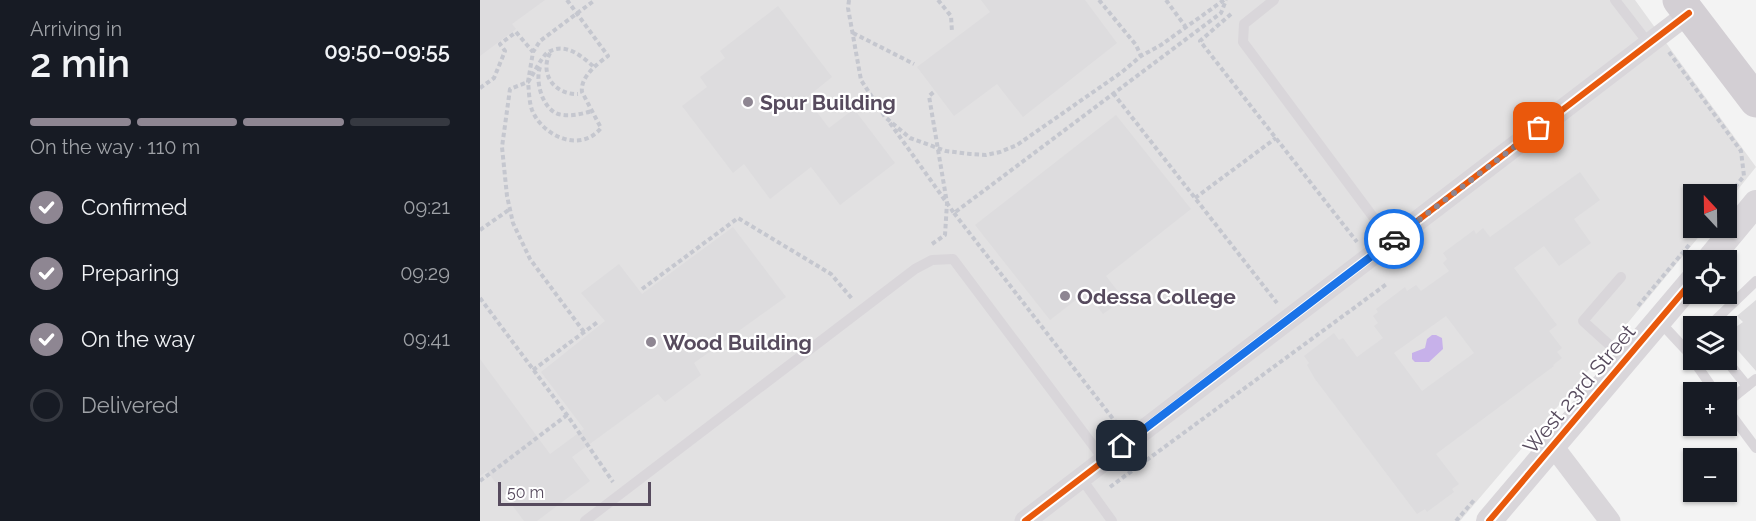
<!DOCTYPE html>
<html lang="en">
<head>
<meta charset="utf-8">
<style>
	body { margin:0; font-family:Raleway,sans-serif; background:#242831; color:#f1f3f6; height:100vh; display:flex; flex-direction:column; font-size:22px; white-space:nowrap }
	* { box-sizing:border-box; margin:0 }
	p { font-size:20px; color:#9ea1a6 }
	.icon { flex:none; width:33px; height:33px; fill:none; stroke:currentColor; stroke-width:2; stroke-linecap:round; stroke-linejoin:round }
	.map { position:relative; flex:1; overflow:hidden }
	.sheet { display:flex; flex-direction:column; background:#171b24; width:480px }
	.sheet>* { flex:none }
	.needle { width:39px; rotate:338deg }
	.tools { position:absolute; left:1203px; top:184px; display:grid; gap:12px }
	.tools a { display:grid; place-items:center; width:54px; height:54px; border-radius:0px; background:#171b24; box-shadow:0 2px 4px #0004; font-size:30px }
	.scale { position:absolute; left:18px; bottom:15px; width:153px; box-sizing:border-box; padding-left:6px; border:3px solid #574b5e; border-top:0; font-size:16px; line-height:21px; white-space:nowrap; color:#574b5e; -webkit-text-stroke:4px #fff; paint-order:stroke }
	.pin { position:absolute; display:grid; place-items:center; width:51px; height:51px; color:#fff; margin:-26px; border-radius:12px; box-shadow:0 3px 9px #0006 }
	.courier { position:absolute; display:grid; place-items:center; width:60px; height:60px; margin:-30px; border:4px solid #1a73e8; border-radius:50%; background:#fff; color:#222; box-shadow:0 2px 8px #0007 }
	.headline em { font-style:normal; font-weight:600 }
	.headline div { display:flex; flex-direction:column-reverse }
	.headline { display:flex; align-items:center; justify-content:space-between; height:102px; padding:0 30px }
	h1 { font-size:39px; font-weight:600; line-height:45px }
	.bar { display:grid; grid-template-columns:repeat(4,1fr); gap:9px 6px; align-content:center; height:72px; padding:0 30px }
	.bar i { height:8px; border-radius:4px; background:#363941 }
	.bar .on { background:#8e8692 }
	.bar p { grid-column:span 4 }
	ol { padding:0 30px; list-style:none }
	li { display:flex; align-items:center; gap:18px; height:66px }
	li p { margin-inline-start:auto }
	li .icon { padding:6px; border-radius:50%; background:#8e8692; color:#fff; stroke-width:4 }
	li:last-child { color:#9ea1a6 }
	li i { width:33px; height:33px; border:3px solid #363941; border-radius:50% }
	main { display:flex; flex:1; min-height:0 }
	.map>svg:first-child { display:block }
	.education { fill:#e2e1e2 }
	.water { fill:#c7b1ea }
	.building { fill:#dddcde; fill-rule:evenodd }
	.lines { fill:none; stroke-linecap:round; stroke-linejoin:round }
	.path { stroke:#c5c7cf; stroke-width:4; stroke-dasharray:4.5 3; stroke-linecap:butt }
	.service { stroke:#d9d6da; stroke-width:10 }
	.minor { stroke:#d9d6da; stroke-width:21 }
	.tertiary { stroke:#d9d6da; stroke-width:26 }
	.primary { stroke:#d3cfd4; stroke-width:33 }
	.cycleway-casing { stroke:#fff; stroke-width:10 }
	.cycleway { stroke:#e8590c; stroke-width:6 }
	.done { stroke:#8e8692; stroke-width:6; stroke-dasharray:0 10.8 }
	.route { stroke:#1a73e8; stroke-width:8 }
	.poi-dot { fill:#8e8692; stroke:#fff; stroke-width:2 }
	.labels { text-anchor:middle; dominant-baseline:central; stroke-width:4.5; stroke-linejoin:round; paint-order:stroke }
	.poi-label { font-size:21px; font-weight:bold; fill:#574b5e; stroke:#fff; text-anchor:start }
	.street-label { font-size:21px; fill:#574b5e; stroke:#fff }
</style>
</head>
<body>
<main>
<section class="sheet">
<div class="headline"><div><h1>2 min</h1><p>Arriving in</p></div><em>09:50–09:55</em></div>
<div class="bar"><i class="on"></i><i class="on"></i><i class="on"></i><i></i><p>On the way · 110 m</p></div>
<ol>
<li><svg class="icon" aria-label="check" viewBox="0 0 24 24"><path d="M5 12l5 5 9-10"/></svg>Confirmed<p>09:21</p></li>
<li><svg class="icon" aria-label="check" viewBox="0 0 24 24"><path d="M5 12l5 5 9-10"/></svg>Preparing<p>09:29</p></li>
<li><svg class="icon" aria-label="check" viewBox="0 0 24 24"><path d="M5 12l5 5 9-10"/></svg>On the way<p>09:41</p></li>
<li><i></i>Delivered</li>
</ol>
</section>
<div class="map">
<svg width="1276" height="521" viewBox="0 0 1276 521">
	<rect width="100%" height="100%" fill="#f3f3f3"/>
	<path class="education" d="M0,0H1155L1276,167L1247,203L1246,195H1214V228H1226L1113,365L980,521H0Z"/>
	<path class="water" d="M952,335H956L962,338L963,349L949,362H935L932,359V353L945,348L947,339Z"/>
	<g class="building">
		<path d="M0,0H65L32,24L36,29L0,56Z"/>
		<path d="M501,0H605L637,43L543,117L517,84L474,116L437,67L510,12Z"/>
		<path d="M298,6L352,77L326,98L349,128L374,109L415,163L360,205L331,167L290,199L264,164L253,173L202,106L227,87L220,77L245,58L240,51Z"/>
		<path d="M636,115L711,209L626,276L644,299L623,314L606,292L570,320L495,225Z"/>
		<path d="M1100,172L1120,200L1094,219L1111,243L1079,266L1064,246L1034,268L1077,325L1069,331L1082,348L1077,352L1082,358L1073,365L1074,366L956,454L979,484L972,489L974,492L947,512L945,509L937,514L835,379L827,365L829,363L824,356L854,333L859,340L863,338L877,357L903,338L894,326L898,323L893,316L898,312L896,309L925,287L927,291L936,285L941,291L969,271L963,263L967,259L963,253L994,230L996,234L1003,228L1010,237ZM966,316L994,353L942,391L914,353Z"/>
		<path d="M253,227L306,297L214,363L221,375L185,402L178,394L92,457L110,481L57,521H44L7,471L0,476V359L70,454L104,429L61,372L125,321L101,293L139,264L162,294Z"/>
		<path d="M1276,300V371L1246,337V334L1263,322L1257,316Z"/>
	</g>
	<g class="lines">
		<g class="path">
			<path d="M87,0L128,56C117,64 100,77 102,92L121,128C101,153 63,137 52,110C49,102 49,90 48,82C53,75 61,58 67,53C84,41 102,56 114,67"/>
			<path d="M369,0L368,8L381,80L405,117L430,138L466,151L490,154L506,155L520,152L537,145L642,72L661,56L681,45L744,0"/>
			<path d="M458,0L471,16L472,32"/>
			<path d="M619,0L656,45L661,56"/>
			<path d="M686,0L705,26"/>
			<path d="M751,14L720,41L877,242"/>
			<path d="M373,33L434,64"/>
			<path d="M1189,52L1261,151L1264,176L1246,198"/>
			<path d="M70,53C59,74 75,95 98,94"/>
			<path d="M60,67C55,81 62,108 78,114C89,117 102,114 112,111"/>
			<path d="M0,88L14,78L25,51L20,44L36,32L53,52"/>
			<path d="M633,93L797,303"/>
			<path d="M410,123L474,213L741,13L746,0"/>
			<path d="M715,198L796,138"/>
			<path d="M474,213L637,424L640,422"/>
			<path d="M0,230L30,209"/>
			<path d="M452,244L465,235L467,203L449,96L455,91"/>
			<path d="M162,289L258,218L351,274L373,300"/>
			<path d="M0,298L87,415L133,482"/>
			<path d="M1158,306L1209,245"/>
			<path d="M104,332L50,259L33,223L27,196L22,147L30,89L48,82L53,52L60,41L115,0"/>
			<path d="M53,370L119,321"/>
			<path d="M0,481L87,415"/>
			<path d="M630,487L908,283"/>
			<path d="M976,521L995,499"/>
		</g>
		<g class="service">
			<path d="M794,0L764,24L763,42L911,241"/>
			<path d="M1135,0L1169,44"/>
			<path d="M1141,277L1103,321L1145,359"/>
			<path d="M1179,321L1206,350L1236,393"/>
			<path d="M1228,327L1276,281"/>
			<path d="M1246,360L1267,386"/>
			<path d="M1246,403L1276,379"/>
			<path d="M1246,408L1276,448"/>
			<path d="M601,478L632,521"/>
			<path d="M105,521L435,269L452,260L473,259L624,460"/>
		</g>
		<g class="minor">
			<path d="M1073,446L1130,521"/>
			<path d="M545,521L1209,13"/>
		</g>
		<g class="tertiary">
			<path d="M1228,261L1276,203"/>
			<path d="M1009,521L1214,279"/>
		</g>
		<path class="primary" d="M1199,0L1276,101"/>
		<g class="cycleway-casing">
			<g id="cycleway">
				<path d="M545,521L1209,13"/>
				<path d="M1009,521L1214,279"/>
			</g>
		</g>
		<use href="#cycleway" class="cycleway"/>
	</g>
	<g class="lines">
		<path class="done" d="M914,239L1059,128"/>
		<path class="route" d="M642,446L914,239"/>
	</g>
	<g class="poi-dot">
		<circle cx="268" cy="102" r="6"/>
		<circle cx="585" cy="296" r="6"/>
		<circle cx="171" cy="342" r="6"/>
	</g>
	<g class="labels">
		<g class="poi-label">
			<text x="280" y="102">Spur Building</text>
			<text x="597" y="296">Odessa College</text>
			<text x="183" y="342">Wood Building</text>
		</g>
		<g class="street-label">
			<text transform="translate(1099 389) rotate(-50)">West 23rd Street</text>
		</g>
	</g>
</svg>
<div class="tools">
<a><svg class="needle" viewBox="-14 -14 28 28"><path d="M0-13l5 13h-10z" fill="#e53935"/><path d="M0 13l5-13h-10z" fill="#9ea1a6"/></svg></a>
<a><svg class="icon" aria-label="locate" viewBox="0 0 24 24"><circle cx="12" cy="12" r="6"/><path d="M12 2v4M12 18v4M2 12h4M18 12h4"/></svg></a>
<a><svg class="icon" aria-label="layers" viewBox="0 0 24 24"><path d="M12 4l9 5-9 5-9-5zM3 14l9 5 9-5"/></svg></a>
<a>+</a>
<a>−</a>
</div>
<div class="scale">50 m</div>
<div class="pin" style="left:1059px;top:128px;background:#ea580c"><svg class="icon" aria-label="bag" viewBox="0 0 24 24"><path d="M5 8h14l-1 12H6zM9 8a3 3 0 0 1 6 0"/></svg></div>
<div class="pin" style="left:642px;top:446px;background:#1f2937"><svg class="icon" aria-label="home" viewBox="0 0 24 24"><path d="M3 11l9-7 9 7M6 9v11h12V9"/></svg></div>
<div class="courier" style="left:914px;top:239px"><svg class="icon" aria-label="car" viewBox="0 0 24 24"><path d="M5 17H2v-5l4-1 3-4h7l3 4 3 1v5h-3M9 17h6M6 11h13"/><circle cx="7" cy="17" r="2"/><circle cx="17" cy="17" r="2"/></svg></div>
</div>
</main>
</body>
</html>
